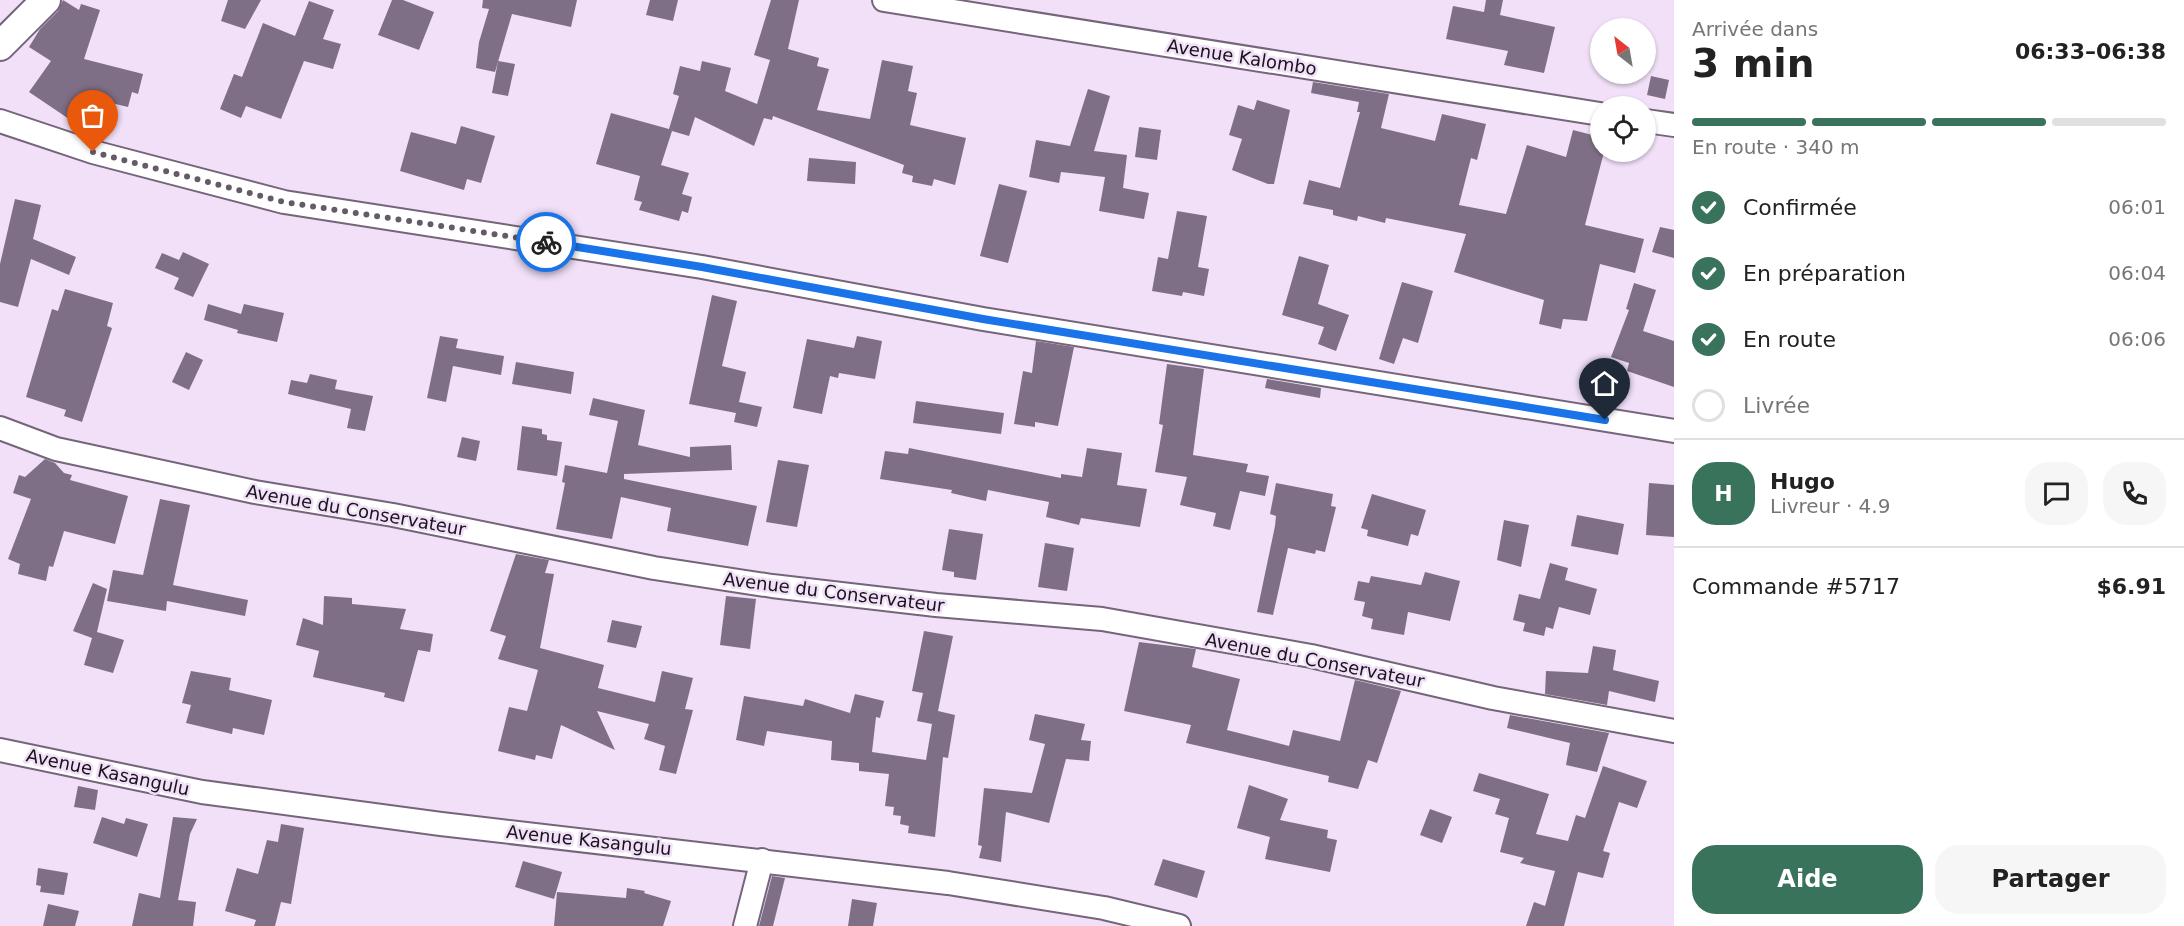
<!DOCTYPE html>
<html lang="fr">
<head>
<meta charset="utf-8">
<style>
	body { margin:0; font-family:"DejaVu Sans",sans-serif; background:#f6f6f6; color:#222; height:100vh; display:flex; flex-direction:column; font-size:22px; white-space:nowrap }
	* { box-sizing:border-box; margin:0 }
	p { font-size:20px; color:#767676 }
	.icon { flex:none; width:33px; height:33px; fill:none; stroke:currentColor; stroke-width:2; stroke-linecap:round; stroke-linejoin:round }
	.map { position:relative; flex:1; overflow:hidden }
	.drawer { display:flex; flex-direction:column; background:#fff; width:510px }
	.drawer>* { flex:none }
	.needle { width:39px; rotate:329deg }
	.buttons { position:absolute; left:1590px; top:18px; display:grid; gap:12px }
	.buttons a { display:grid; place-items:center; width:66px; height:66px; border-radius:50%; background:#fff; box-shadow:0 2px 4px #0004; font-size:30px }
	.pin { position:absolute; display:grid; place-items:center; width:51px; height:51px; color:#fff; margin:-62px -26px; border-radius:50% 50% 50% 0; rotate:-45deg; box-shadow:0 0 6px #0007 }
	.pin .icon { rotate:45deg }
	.courier { position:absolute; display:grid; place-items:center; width:60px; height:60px; margin:-30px; border:4px solid #1a73e8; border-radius:50%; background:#fff; color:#222; box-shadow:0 2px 8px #0007 }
	.overview em { font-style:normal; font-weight:700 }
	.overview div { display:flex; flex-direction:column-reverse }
	.overview { display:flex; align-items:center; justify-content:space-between; height:102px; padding:0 18px }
	h1 { font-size:39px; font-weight:700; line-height:45px }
	.bar { display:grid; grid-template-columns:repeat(4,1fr); gap:9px 6px; align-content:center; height:72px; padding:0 18px }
	.bar i { height:8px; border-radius:4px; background:#e0e0e0 }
	.bar .current { background:#39735c }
	.bar p { grid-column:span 4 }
	.line { display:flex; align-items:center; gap:15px; padding:0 18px; border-top:2px solid #e0e0e0 }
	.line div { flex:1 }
	.round { display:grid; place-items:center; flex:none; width:63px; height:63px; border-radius:24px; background:#f6f6f6 }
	ol { padding:0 18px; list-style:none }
	li { display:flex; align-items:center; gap:18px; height:66px }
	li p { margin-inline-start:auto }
	li .icon { padding:6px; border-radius:50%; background:#39735c; color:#fff; stroke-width:4 }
	li:last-child { color:#767676 }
	li i { width:33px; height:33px; border:3px solid #e0e0e0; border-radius:50% }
	.action { display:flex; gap:12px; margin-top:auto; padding:12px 18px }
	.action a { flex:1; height:69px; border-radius:24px; background:#39735c; color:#fff; font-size:24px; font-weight:700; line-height:69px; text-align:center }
	.action a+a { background:#f6f6f6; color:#222 }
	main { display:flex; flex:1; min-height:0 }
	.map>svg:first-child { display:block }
	.building { fill:#7f6f86 }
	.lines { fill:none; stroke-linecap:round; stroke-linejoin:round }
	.minor-casing { stroke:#75657b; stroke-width:26 }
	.tertiary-casing { stroke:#75657b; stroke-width:32 }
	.minor { stroke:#fff; stroke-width:22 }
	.tertiary { stroke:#fff; stroke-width:28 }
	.done { stroke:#655b68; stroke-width:6; stroke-dasharray:0 10.8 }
	.route { stroke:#1a73e8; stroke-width:8 }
	.labels { text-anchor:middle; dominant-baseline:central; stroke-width:5; stroke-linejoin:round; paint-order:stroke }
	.street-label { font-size:18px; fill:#19131b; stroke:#f1e0f8 }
</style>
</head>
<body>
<main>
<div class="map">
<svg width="1674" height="926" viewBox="0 0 1674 926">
	<rect width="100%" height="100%" fill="#f1e0f8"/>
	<g class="building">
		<path d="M63,0L79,10L81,4L100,10L84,59L143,74L138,94L132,92L128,107L99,100L91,130L70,125L72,121L29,92L51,61L29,47L40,29L58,11Z"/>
		<path d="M228,0H261L245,29L221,21Z"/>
		<path d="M392,0H403L434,12L419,50L378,35Z"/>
		<path d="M483,0H577L571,27L512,14L495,72L476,68L479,42L489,9L482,8Z"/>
		<path d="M650,0H678L673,21L646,15Z"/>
		<path d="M771,0H799L788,49L819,58L817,66L829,69L817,110L870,119L882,60L913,66L908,91L917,93L910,125L966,138L955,185L934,179L932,186L912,182L913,176L902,173L904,165L773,116L772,120L764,118L754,146L695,117L689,136L672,131L661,165L689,173L682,194L692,197L688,213L682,211L679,221L639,210L642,202L634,200L640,176L596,164L611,113L669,129L679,96L673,94L680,66L700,71L702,61L731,68L725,91L757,104L770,60L754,55Z"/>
		<path d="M1486,0H1503L1500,15L1555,27L1544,73L1504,65L1508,51L1446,39L1453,6L1484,12Z"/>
		<path d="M309,1L334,10L323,39L341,44L333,69L304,61L281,119L246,106L241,118L220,109L234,74L242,77L263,23L295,36Z"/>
		<path d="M498,61L515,64L508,96L492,93Z"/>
		<path d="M1651,76L1669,80L1665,99L1647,95Z"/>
		<path d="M1313,82L1389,94L1381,128L1435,141L1442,114L1486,124L1477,160L1471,158L1459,205L1506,214L1527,145L1566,157L1573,130L1600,137V152H1604L1585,225L1644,239L1635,273L1600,264L1587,321L1563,319L1561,329L1539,324L1544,300L1454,272L1466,234L1386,218L1385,223L1358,216L1357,221L1333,215V210L1303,204L1309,180L1340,188L1360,112H1357L1359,102L1311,93Z"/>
		<path d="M1088,89L1110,96L1094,151L1127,155L1123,188L1149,193L1144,219L1099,211L1105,177L1061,172L1059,183L1029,177L1036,140L1070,146Z"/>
		<path d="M1257,100L1290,110L1274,184H1268L1232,170L1242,139L1229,135L1238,105L1254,110Z"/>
		<path d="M461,126L495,136L481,183L467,179L464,190L400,171L411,132L456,144Z"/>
		<path d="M1139,127L1161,130L1157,160L1135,157Z"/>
		<path d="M809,158L856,162L855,184L807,181Z"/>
		<path d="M999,184L1027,191L1008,263L980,256Z"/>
		<path d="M15,199L41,205L33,239L76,257L69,275L31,259L18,307L0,302V264Z"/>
		<path d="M1177,211L1207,216L1198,267L1209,269L1204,296L1183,292L1182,296L1152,291L1158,257L1168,259Z"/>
		<path d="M1660,227L1674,230V258L1652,252Z"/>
		<path d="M183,252L209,264L193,297L174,289L179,278L155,268L162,253L179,260Z"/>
		<path d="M1299,256L1329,265L1318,304L1349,315L1336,351L1318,344L1324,327L1282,315Z"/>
		<path d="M1402,282L1433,291L1418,343L1403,338L1394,364L1379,359Z"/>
		<path d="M1634,283L1656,290L1643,331L1674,341V387L1627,371L1629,363L1611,357L1629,310L1626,309Z"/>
		<path d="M65,289L113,303L107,326L112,328L82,422L64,416L66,410L26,397L52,309L58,311Z"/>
		<path d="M712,295L737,301L722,366L746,372L739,402L762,407L757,427L734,422L737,408L736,413L689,404Z"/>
		<path d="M208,304L241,314L244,304L284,313L277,342L237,333L238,330L204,320Z"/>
		<path d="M440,336L458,339L456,348L504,356L501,375L453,366L446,402L427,398Z"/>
		<path d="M857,336L882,341L875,379L839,373L838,378L830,376L822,414L793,408L807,339L854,348Z"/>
		<path d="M1036,341L1074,347L1058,426L1035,422V427L1014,424L1023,371L1032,373Z"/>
		<path d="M186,352L203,360L189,390L172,382Z"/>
		<path d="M516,362L574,372L571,394L512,384Z"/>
		<path d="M1167,364L1204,369L1193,455L1248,464L1246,472L1269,476L1265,496L1240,491L1230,530L1213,526L1216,513L1180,505L1187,477L1155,472L1163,425L1159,424Z"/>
		<path d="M310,374L337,380L335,389L373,396L365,431L347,428L351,409L288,394L291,380L307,383Z"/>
		<path d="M1267,379L1321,388L1320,398L1265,388Z"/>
		<path d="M593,398L645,410L638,445L690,457V447L731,445L732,470L624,474V479L757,506L748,546L667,531L671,508L621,497L612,539L556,529L565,483L562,482L565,465L607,473L618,421L589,415Z"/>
		<path d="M916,401L1004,413L1001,434L913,423Z"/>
		<path d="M522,426L542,429V434L547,435V440L562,442L557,476L517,470Z"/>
		<path d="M462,437L480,441L476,461L457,457Z"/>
		<path d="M909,448L1061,478V474L1082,477L1087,448L1122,453L1117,485L1147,489L1140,527L1081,518L1079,525L1046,517L1049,502L988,490L986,501L951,493L952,490L880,479L885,451L908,454Z"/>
		<path d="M45,459L55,463L64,473L72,475L70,480L128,496L115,544L64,531L53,567L49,566L46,581L18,574L20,564L8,559L31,499L13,493L19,475L25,477Z"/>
		<path d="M778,460L809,465L797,527L766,522Z"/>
		<path d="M1276,483L1333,494L1331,506L1336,507L1325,552L1316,550L1315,554L1288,548L1273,615L1257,612L1275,526L1276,516L1270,514Z"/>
		<path d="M1649,483L1674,485V537L1646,535Z"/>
		<path d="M1372,494L1426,510L1418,536L1411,534L1408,546L1367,536L1368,530L1361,528Z"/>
		<path d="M160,499L190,505L173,585L248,600L245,616L167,601L166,611L107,601L113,570L143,575Z"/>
		<path d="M1577,515L1624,524L1618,555L1571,546Z"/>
		<path d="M1504,520L1529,525L1521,567L1497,560Z"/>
		<path d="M949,529L983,534L976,580L954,577V572L942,570Z"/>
		<path d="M1045,543L1074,548L1067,591L1038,587Z"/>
		<path d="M516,554L549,560L545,573L554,574L540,648L604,665L598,688L655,702L662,671L693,678L685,709L693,710L676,774L659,770L665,746L644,739L649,724L597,711L615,750L561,725L552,759L536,755L535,760L498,751L509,707L527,711L538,670L498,659L506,636L490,631Z"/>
		<path d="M1550,563L1568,568L1565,580L1597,589L1590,615L1559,607L1553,629L1546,627L1544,636L1523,631L1525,623L1513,620L1519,594L1540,599Z"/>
		<path d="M1425,572L1460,581L1450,621L1408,612L1404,635L1371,629L1373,619L1362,616L1365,602L1354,600L1358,581L1369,583L1371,576L1421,585Z"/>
		<path d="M93,583L107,589L97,632L124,640L113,673L84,665L92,638L73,631Z"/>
		<path d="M324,596L352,598V604L406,609L400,629L433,634L430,652L418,650L404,702L384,697L385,693L313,677L319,651L296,645L303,618L323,625Z"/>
		<path d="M726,596L756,599L750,649L720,645Z"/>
		<path d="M612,620L642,626L636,648L607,642Z"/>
		<path d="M924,631L953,636L938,711L955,715L948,758L943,757L935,837L908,833L909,826L900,824L901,816L893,815L894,807L885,806L889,774L859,771V763L831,760L832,741L767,731L764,746L736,740L744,696L803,706L805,699L850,713L855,694L884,701L880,718L876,717L872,752L926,760L932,724L917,721L923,693L912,691Z"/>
		<path d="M1139,642L1196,649L1192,667L1240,679L1227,730L1289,746L1293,730L1340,741L1355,680L1401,691L1377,763L1368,760L1358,789L1328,782L1329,776L1186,743L1191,725L1124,711Z"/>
		<path d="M1593,646L1616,650L1613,670L1659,681L1655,702L1609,691L1607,705L1545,694L1546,671L1588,673Z"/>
		<path d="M191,671L231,678L229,690L272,700L264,735L233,728L232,734L186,723L191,705L182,703Z"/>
		<path d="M1035,714L1085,724L1081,740L1091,741L1089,761L1066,759L1049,823L1006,812L1001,862L979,858L982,846L978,845L984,788L1032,793L1045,744L1029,740Z"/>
		<path d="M1510,715L1609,733L1597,772L1566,765L1570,743L1507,728Z"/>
		<path d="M1603,766L1647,781L1637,808L1619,802L1603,851L1610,853L1603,878L1578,872L1564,926H1526L1534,902L1545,906L1555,871L1520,863L1524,858L1500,852L1509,818L1495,814L1500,799L1473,791L1479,773L1549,794L1536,834L1568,841L1576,815L1585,818Z"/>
		<path d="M1249,785L1288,799L1280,820L1328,830L1327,838L1337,840L1330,872L1265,859L1270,837L1237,828Z"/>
		<path d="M78,786L98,790L95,810L74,807Z"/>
		<path d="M1430,809L1452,817L1442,843L1420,835Z"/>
		<path d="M102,817L124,824L126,818L148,824L137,857L93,843Z"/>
		<path d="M173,817L197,819L190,834L178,900L196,902L193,926H132L139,893L160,898Z"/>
		<path d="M281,824L304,828L291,904L281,902L275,926H254L256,920L225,911L237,868L258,874L267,840L278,842Z"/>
		<path d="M1163,859L1205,871L1197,898L1154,885Z"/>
		<path d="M523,861L562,872L554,899L515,887Z"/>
		<path d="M38,868L68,873L64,895L40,892L41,886L36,885Z"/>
		<path d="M772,876L785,878L773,926H759Z"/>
		<path d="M627,888L645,891L644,893L671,901L663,926H554L557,892L626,898Z"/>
		<path d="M852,899L877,903L873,926H848Z"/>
		<path d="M48,904L79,911L75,926H43Z"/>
	</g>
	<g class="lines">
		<g class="minor-casing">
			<g id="minor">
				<path d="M884,0L1600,114"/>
				<path d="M0,121L93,152L284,202L702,267L983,319L1674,431"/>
				<path d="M1646,121L1674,125"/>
				<path d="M0,428L56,449L255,492L393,515L654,568L772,586L936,605L1102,619L1311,656L1493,698L1674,731"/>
				<path d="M0,750L202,792L441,824L948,883L1104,908L1179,926"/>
				<path d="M745,926L762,860"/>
			</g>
		</g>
		<g class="tertiary-casing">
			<path id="tertiary" d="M0,46L46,0"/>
		</g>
		<use href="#minor" class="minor"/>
		<use href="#tertiary" class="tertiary"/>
	</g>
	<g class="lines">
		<path class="done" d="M93,152L284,202L546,242"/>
		<path class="route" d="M546,242L702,267L983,319L1605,420"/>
	</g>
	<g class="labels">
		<g class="street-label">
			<text transform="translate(1242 57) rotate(9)">Avenue Kalombo</text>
			<text transform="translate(356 510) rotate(10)">Avenue du Conservateur</text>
			<text transform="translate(834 592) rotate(7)">Avenue du Conservateur</text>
			<text transform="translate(1315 660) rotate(11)">Avenue du Conservateur</text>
			<text transform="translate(108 772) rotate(12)">Avenue Kasangulu</text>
			<text transform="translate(589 840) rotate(6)">Avenue Kasangulu</text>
		</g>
	</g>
</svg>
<div class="buttons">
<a><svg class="needle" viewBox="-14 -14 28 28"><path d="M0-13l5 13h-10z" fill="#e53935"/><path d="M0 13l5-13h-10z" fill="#767676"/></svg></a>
<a><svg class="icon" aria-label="locate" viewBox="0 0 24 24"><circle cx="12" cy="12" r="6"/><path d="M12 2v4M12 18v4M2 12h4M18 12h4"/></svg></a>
</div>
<div class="pin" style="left:93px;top:152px;background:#ea580c"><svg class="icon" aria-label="bag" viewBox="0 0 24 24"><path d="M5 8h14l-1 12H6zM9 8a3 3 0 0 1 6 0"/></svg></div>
<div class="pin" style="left:1605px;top:420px;background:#1f2937"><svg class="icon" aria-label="home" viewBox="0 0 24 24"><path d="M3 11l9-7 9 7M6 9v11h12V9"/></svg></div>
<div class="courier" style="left:546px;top:242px"><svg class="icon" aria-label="bike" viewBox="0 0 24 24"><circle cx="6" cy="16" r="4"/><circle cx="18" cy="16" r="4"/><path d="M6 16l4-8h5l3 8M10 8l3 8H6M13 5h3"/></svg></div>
</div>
<section class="drawer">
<div class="overview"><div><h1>3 min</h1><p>Arrivée dans</p></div><em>06:33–06:38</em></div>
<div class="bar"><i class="current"></i><i class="current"></i><i class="current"></i><i></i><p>En route · 340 m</p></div>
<ol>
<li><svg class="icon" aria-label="check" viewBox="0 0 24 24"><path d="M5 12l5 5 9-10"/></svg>Confirmée<p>06:01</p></li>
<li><svg class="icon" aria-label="check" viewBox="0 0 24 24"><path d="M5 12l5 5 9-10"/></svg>En préparation<p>06:04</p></li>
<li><svg class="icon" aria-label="check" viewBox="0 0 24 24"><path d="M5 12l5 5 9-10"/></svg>En route<p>06:06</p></li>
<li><i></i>Livrée</li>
</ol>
<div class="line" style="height:108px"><b class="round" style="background:#39735c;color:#fff">H</b><div><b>Hugo</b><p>Livreur · 4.9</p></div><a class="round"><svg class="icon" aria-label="chat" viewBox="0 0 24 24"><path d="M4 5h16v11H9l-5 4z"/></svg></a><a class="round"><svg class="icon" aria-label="phone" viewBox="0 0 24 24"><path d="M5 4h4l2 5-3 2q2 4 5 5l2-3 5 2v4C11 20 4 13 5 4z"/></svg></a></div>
<div class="line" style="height:78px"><div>Commande #5717</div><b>$6.91</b></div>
<div class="action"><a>Aide</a><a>Partager</a></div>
</section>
</main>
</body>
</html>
